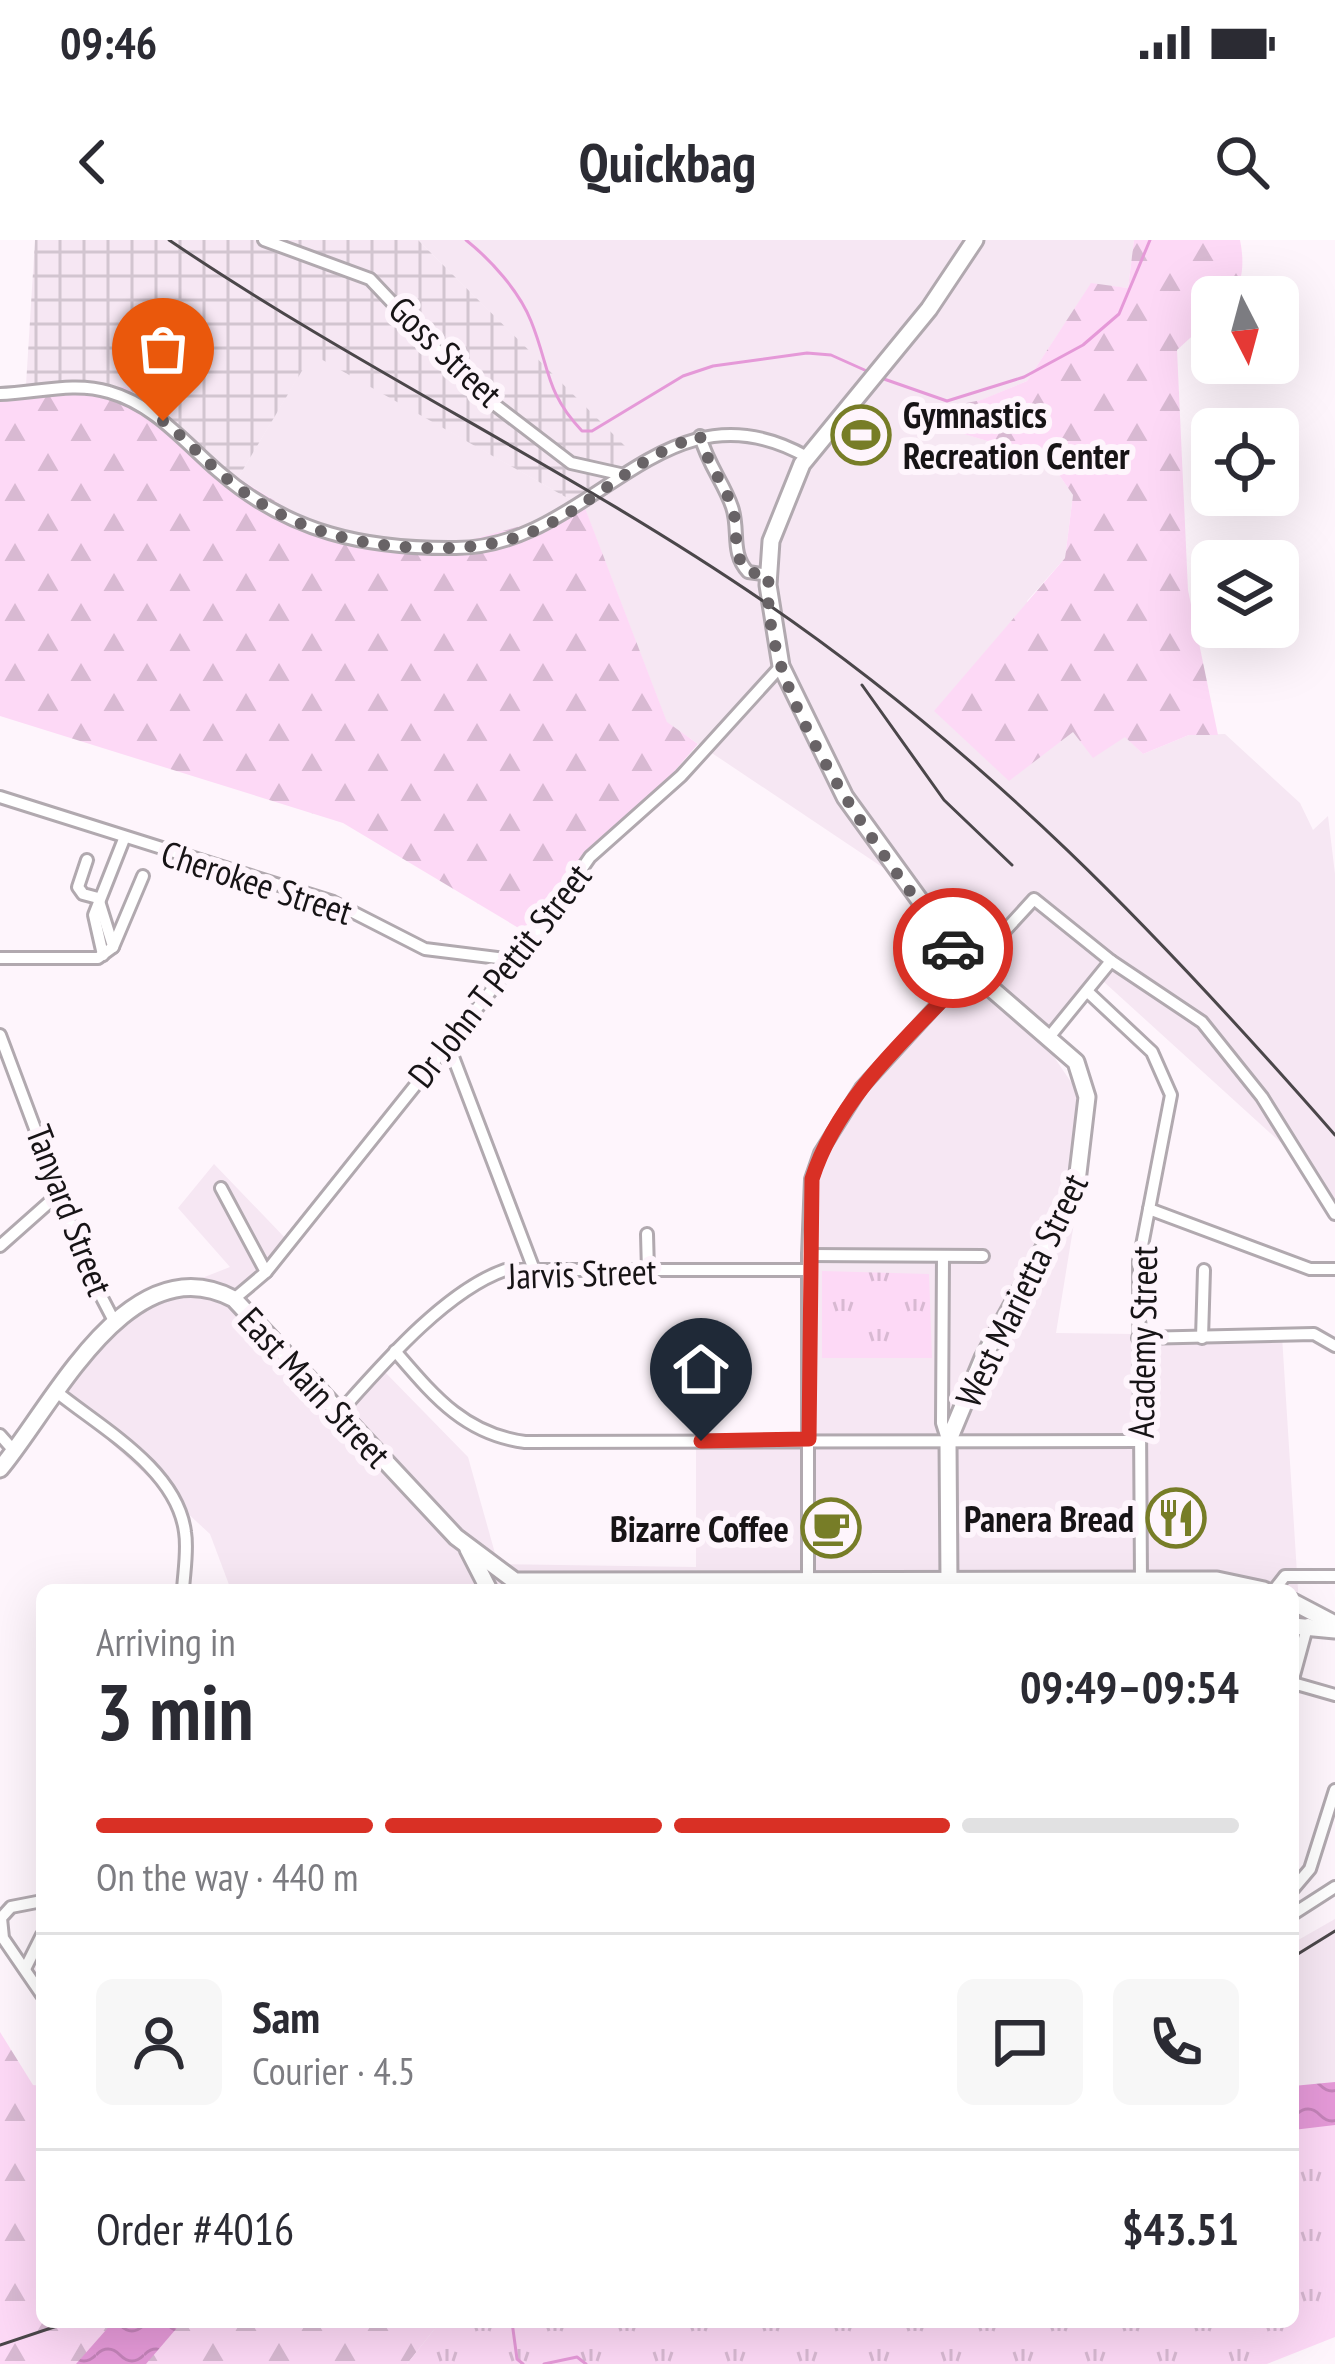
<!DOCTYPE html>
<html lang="en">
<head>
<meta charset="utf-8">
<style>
	body { margin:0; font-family:"PT Sans Narrow",sans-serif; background:#f7f7f7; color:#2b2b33; height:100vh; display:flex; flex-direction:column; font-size:45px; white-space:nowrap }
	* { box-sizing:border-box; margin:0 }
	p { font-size:39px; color:#7c7c81 }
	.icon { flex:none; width:66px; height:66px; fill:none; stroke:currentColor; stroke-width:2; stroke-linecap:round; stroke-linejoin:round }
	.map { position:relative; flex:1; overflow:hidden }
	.side { position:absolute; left:36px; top:1344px; width:1263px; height:744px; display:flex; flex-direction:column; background:#fff; border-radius:18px; box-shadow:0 12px 48px #0002 }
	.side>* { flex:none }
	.needle { width:78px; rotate:174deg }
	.fabs { position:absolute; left:1191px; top:36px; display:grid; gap:24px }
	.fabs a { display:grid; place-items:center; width:108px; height:108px; border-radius:18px; background:#fff; box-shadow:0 12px 48px #0002; font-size:60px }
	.pin { position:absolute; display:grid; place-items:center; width:102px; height:102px; color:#fff; margin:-123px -51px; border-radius:50% 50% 50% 0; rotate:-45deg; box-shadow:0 0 12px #0007 }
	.pin .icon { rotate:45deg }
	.courier { position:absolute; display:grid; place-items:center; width:120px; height:120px; margin:-60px; border:9px solid #d93025; border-radius:50%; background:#fff; color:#222; box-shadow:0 3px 15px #0007 }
	.headline em { font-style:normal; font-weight:700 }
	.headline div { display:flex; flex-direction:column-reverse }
	.headline { display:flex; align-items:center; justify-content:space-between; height:204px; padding:0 60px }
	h1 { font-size:78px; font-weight:700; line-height:90px }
	.bar { display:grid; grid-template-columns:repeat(4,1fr); gap:18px 12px; align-content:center; height:144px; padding:0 60px }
	.bar i { height:15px; border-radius:9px; background:#e1e1e2 }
	.bar .on { background:#d93025 }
	.bar p { grid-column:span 4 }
	.line { display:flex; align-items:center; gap:30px; padding:0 60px; border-top:3px solid #e1e1e2 }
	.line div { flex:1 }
	.round { display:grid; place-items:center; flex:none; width:126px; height:126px; border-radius:18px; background:#f7f7f7 }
	.status { display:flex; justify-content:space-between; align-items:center; height:84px; padding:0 60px; background:#fff; direction:ltr }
	.status svg { height:33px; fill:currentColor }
	header { display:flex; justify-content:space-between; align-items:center; height:156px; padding:0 60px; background:#fff; font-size:54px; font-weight:700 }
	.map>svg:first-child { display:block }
	.built { fill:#f6e7f3 }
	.industrial { fill:url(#industrial-grid) }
	.forest { fill:url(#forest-firs) }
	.park { fill:url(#park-tufts) }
	.water { fill:url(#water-waves) }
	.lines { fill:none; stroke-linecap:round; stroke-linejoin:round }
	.stream { stroke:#e599d8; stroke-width:3 }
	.street-casing { stroke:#b1a9af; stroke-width:16 }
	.secondary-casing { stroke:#b1a9af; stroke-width:21 }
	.street { stroke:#fff; stroke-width:10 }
	.secondary { stroke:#fff; stroke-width:15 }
	.rail { stroke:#4b474a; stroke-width:3 }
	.done { stroke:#686366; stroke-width:12; stroke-dasharray:0 21.6 }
	.route { stroke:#d93025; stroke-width:15 }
	.labels { text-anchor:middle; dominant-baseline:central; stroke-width:12; stroke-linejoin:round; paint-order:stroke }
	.street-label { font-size:36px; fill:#171416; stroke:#fef5fc }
	.poi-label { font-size:36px; font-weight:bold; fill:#171416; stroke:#fef5fc; text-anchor:end }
</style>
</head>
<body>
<div class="status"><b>09:46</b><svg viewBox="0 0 49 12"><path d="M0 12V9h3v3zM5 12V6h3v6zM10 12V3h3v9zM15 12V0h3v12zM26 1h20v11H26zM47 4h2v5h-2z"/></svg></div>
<header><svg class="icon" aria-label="back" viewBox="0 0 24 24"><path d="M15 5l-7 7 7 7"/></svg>Quickbag<svg class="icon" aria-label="search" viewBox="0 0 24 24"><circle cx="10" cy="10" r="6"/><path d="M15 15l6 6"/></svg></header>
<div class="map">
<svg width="1335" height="2124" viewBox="0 0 1335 2124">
	<defs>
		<pattern id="industrial-grid" width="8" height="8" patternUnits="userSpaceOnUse" patternTransform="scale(3)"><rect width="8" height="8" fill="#f6e7f3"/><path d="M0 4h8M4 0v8" fill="none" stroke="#d2c5d0"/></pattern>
		<pattern id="forest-firs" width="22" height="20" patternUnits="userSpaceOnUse" patternTransform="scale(3)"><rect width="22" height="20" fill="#fdd9f6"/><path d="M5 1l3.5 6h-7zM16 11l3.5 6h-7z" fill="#d8b9d2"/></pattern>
		<pattern id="park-tufts" width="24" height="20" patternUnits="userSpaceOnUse" patternTransform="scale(3)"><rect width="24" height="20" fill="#fdd9f6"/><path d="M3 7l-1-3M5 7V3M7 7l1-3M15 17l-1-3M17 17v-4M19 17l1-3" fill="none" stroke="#d8b9d2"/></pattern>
		<pattern id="water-waves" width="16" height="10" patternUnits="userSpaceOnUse" patternTransform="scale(3)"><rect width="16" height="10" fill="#e599d8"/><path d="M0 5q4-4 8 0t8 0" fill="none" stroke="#c483b9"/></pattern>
	</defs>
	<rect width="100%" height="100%" fill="#fef5fc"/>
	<g class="built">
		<path d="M418,0H1134L1128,48L1091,44L1027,141L982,160L947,167L951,190L1048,219L1073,255L1065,318L1027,361L1073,492L1125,496L1143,514L1189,495L1225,494L1300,563L1313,590L1328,576L1335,634V966L1312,931L1093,732L1050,811L1092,873L1056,1093L1282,1096L1300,1381L1293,1385V1350H231L210,1294L57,1153L108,1075L230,1027L178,968L214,924L288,1001L237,1069L335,1175L381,1128L468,1217L498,1324L696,1327V1204L807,1203V927L967,729L894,635L667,483L585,269L464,302L332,296L238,238L312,113L585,268L631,213Z"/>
		<path d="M1335,1679V1858L1297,1866L1293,1703Z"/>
	</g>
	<path class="industrial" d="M35,0H418L632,213L585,268L312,114L238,238L126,147L26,145Z"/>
	<g class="forest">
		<path d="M1134,0H1240C1244,19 1244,41 1232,57H1212V78L1177,110L1188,350L1218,495H1189L1143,514L1125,497L1093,518L1073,492L1009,541L934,471L1065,318L1073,255L1048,219L950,190L947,167L981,160L1027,141L1091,43L1128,48Z"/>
		<path d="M27,145L126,147L241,240L332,296L463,302L585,268L667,482L698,504L532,696L343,583L0,476V148Z"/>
		<path d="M0,1792L33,1845L42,1846V2082H440L407,2124H0Z"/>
	</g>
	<g class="park">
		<path d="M822,1031L929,1034L932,1118H822Z"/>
		<path d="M1335,1858V2097L1267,2124H407L440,2082H1293V1866Z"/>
	</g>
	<g class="water">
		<path d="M1335,1842V1885L1293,1890V1846Z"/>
		<path d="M113,2082H182L146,2124H76Z"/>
	</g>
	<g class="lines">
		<g class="stream">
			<path d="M466,0C491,20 519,51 531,81C550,128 545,152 582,191H592L683,136L713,126L807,113L831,115L869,132"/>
			<path d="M884,139L947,161L1024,137L1083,105L1119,74L1150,0"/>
			<path d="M512,2082L517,2119L523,2124"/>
			<path d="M544,2124L577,2117L586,2124"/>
		</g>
		<g class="street-casing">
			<g id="street">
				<path d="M264,0L370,39L473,148L571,223L620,234"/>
				<path d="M0,154C36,153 74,141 109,152C155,165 184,202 219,232C289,293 366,309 456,308C593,307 663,135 807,217"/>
				<path d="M700,196C708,225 724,243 732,267C740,290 730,313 748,332L769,335"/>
				<path d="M0,557L333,662L425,709L514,720"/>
				<path d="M87,620L78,647L83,654L98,658"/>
				<path d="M98,658L113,706"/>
				<path d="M113,707L143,636"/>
				<path d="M103,715L94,675L124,599"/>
				<path d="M0,718H98L113,707"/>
				<path d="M1089,753L1152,812L1171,855L1139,1021L1141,1341"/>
				<path d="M0,795L89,1033L113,1079"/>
				<path d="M1050,796L1111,721"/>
				<path d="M447,801L533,1027"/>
				<path d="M221,948L266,1032"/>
				<path d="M1149,969L1310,1029H1335"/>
				<path d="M647,994L648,1031"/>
				<path d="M0,1006L62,951"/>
				<path d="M808,1015L983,1016"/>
				<path d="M943,1016L942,1183L947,1199"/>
				<path d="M234,1059L266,1032L538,692L590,617L681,536L781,426"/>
				<path d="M1138,1098L1314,1094L1335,1106"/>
				<path d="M1202,1098L1204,1030"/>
				<path d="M395,1111C433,1155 464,1194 525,1202L1140,1201"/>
				<path d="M58,1153C103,1189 177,1230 185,1292C188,1310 184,1332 183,1350"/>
				<path d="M339,1173C381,1126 445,1051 505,1030H808"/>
				<path d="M0,1195L15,1212"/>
				<path d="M808,1343V1015L811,939L820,913L861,848L1034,659L1111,721L1202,782L1262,857L1335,974"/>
				<path d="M1274,1350L1285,1336H1335"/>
				<path d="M1293,1439L1308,1384"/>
				<path d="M1293,1443L1335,1455"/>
				<path d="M1293,1649L1310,1629L1335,1550"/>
				<path d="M42,1661L11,1667L1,1678L3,1698L42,1755"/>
				<path d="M1293,1674L1335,1647"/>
				<path d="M25,1729L42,1695"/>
			</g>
		</g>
		<g class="secondary-casing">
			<g id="secondary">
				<path d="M0,1229C53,1166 129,1003 234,1059L456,1297L515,1341L1217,1340L1264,1350"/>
				<path d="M468,1309L489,1350"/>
				<path d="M949,1343L948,1202L983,1118L1076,950L1087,857L1076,822L971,731L845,557L781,426L768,345L771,301L802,224L929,69L975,0"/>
				<path d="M1293,1362L1335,1384"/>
				<path d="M1293,1386L1335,1390"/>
			</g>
		</g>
		<use href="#street" class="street"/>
		<use href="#secondary" class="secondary"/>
		<g class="rail">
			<path d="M169,0C362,131 574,231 766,363C989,516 1158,693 1335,895"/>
			<path d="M862,445L944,560L1012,625"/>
			<path d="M1293,1717L1335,1691"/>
			<path d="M0,2105L69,2082"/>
		</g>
	</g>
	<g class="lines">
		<path class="done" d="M163,181C183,196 198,214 217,230C277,285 347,306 426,308C470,309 511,304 551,283C602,256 643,213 700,196C708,226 724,243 732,267C740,290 730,313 748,332L769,335C756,453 884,618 953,708"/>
		<path class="route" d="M701,1201L809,1199L812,939C838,856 912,793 971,731L953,708"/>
	</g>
	<defs>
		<g id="stadium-ring" transform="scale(3)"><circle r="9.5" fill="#fef5fc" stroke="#777d27" stroke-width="1.5"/><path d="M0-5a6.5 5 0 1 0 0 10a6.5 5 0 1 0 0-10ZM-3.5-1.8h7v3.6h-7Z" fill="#777d27"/></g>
		<g id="restaurant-ring" transform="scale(3)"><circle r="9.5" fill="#fef5fc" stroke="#777d27" stroke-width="1.5"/><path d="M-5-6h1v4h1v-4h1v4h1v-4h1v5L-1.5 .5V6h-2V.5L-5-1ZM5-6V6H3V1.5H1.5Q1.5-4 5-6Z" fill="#777d27"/></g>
		<g id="cafe-ring" transform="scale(3)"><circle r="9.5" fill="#fef5fc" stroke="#777d27" stroke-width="1.5"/><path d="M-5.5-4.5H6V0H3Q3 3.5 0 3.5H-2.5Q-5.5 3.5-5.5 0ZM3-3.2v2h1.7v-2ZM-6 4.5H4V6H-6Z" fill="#777d27"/></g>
	</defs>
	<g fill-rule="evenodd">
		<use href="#stadium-ring" x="861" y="195"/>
		<use href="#restaurant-ring" x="1176" y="1278"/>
		<use href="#cafe-ring" x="831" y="1288"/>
	</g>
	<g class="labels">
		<g class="street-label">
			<text transform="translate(446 111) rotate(44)">Goss Street</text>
			<text transform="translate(257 642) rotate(18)">Cherokee Street</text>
			<text transform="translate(499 735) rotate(-52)">Dr John T Pettit Street</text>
			<text transform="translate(70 970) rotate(69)">Tanyard Street</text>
			<text transform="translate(582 1033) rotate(-2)">Jarvis Street</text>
			<text transform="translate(1021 1050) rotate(-64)">West Marietta Street</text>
			<text transform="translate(1142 1102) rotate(-89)">Academy Street</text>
			<text transform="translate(315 1147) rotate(47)">East Main Street</text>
		</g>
		<g class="poi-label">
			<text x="903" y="174" text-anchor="start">Gymnastics<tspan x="903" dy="41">Recreation Center</tspan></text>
			<text x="1134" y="1278">Panera Bread</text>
			<text x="789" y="1288">Bizarre Coffee</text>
		</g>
	</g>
</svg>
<div class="fabs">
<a><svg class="needle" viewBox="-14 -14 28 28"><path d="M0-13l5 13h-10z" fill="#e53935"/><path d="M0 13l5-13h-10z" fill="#7c7c81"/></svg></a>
<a><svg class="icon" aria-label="locate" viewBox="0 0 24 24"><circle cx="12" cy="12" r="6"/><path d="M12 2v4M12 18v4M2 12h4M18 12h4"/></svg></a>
<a><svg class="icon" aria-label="layers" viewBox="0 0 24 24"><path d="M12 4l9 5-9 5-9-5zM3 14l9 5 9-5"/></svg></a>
</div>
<div class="pin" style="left:163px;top:181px;background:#ea580c"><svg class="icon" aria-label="bag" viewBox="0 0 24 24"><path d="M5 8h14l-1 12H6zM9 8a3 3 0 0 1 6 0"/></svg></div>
<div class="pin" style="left:701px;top:1201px;background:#1f2937"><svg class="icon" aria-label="home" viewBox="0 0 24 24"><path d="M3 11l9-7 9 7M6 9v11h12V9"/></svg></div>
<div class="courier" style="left:953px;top:708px"><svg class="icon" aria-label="car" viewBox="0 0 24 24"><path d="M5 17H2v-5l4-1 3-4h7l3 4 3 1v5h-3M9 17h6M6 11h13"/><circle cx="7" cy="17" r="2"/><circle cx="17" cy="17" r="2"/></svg></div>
<section class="side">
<div class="headline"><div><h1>3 min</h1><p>Arriving in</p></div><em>09:49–09:54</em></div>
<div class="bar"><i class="on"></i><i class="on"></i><i class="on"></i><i></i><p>On the way · 440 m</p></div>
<div class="line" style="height:216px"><a class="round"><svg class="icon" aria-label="person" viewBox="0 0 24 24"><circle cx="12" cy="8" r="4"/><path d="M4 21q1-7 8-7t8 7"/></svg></a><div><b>Sam</b><p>Courier · 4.5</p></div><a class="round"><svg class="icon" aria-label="chat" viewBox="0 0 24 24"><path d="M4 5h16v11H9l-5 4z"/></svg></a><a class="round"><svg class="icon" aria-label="phone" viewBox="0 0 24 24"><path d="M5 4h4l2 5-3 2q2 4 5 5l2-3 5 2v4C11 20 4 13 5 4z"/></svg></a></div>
<div class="line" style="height:156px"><div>Order #4016</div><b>$43.51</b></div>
</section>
</div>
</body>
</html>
